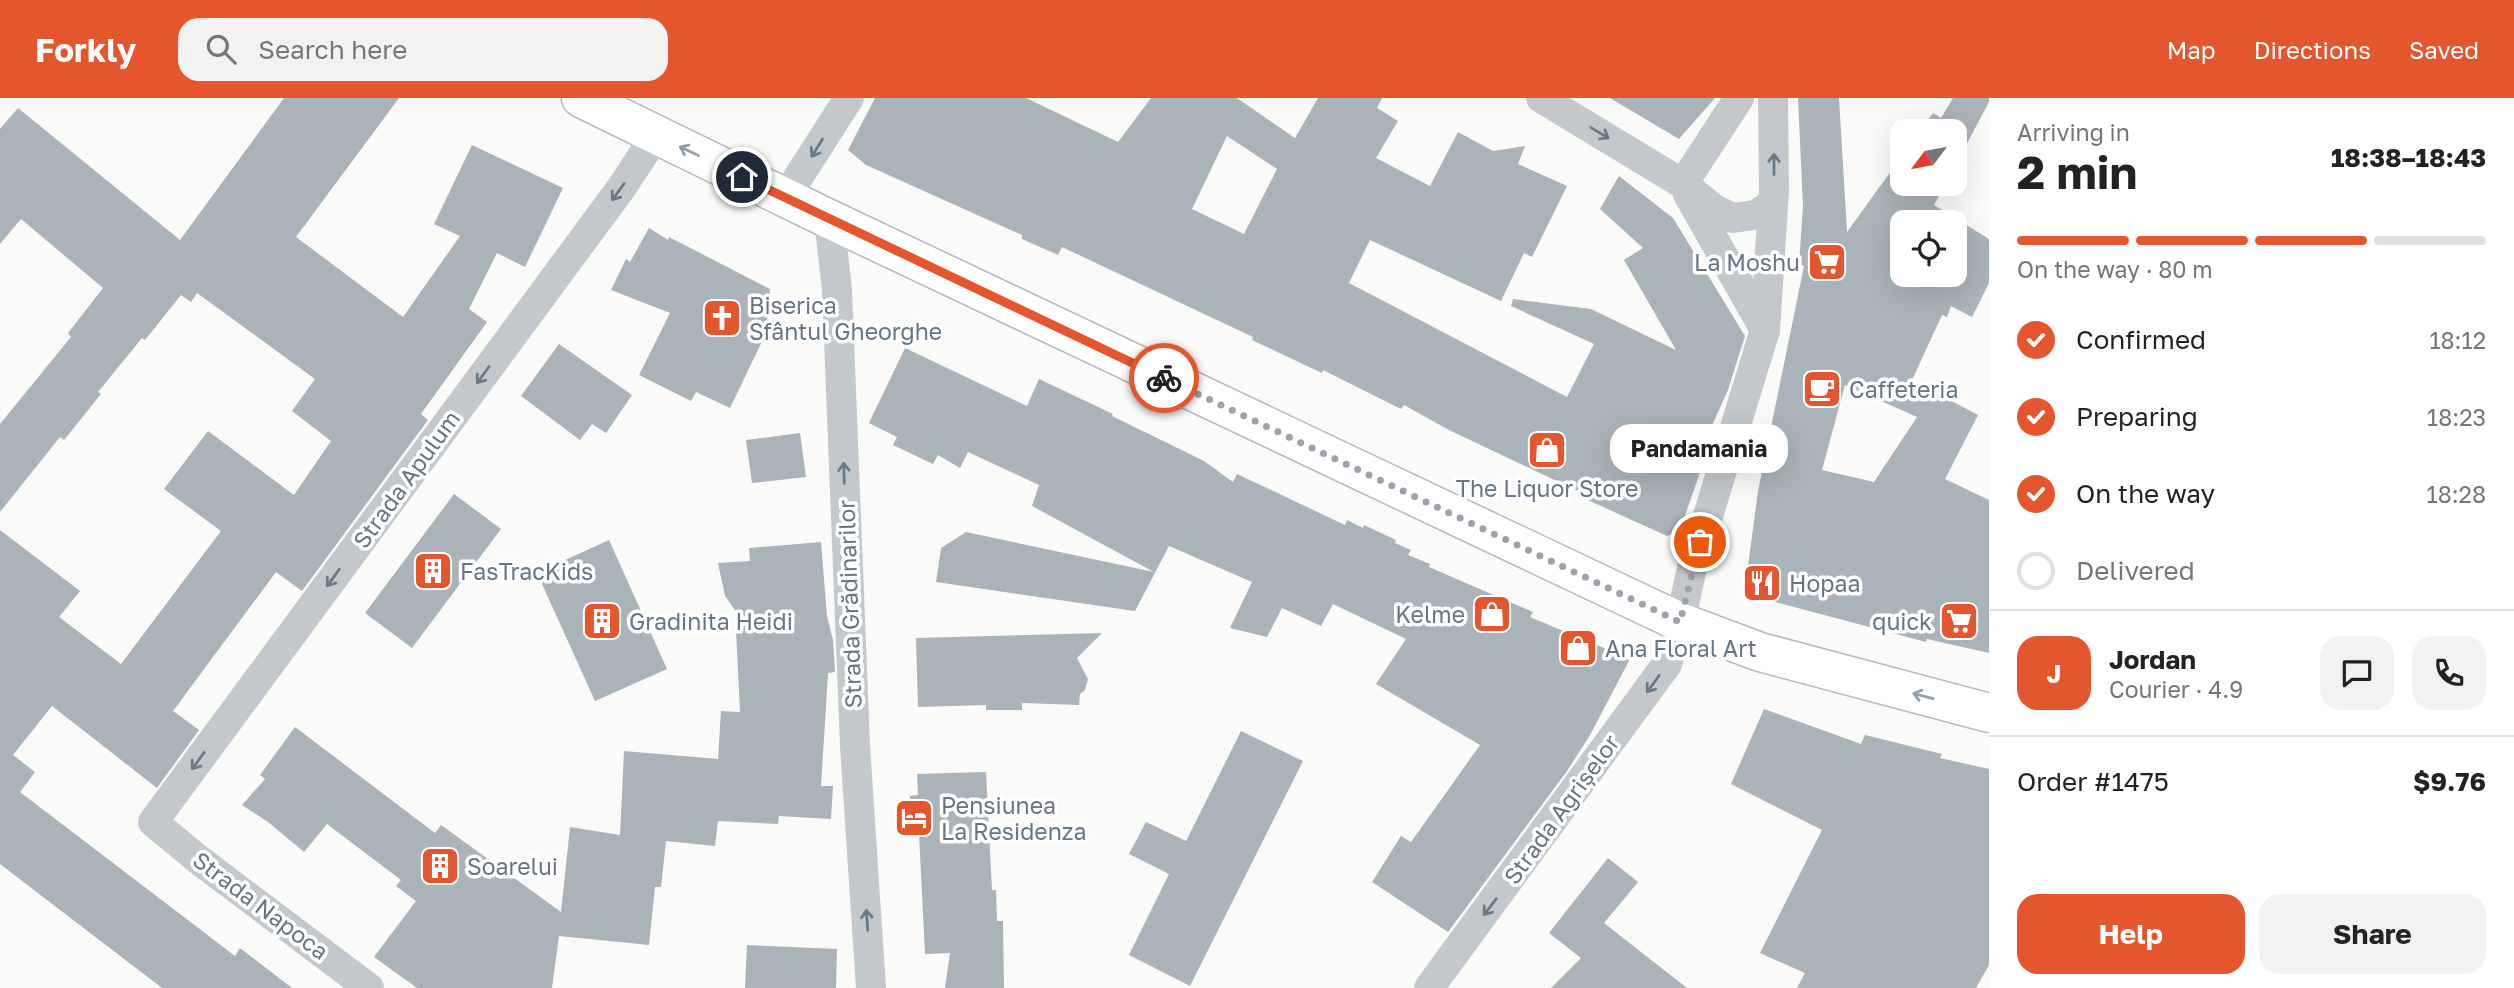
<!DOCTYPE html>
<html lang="en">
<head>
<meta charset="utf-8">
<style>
	body { margin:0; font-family:"Golos Text",sans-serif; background:#f2f2f2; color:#222; height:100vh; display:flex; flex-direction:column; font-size:26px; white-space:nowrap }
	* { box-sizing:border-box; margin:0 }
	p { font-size:23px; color:#767676 }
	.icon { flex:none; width:38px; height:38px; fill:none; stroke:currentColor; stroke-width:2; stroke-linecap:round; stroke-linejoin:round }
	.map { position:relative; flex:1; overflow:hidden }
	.drawer { display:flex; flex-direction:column; background:#fff; width:525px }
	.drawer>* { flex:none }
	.needle { width:46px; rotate:238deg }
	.controls { position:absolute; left:1890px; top:21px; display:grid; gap:14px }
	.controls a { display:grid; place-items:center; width:77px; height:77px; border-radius:14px; background:#fff; box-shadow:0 7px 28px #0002; font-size:35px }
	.pin { position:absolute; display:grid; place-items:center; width:60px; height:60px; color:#fff; margin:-30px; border:4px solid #fff; border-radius:50%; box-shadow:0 2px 7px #0007 }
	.courier { position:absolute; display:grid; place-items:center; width:70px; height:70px; margin:-35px; border:5px solid #e4572e; border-radius:50%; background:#fff; color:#222; box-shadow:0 2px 9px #0007 }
	.bubble { position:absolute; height:49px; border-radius:21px; background:#fff; box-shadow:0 7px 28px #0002; font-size:23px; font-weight:700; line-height:49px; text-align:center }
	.summary em { font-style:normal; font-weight:700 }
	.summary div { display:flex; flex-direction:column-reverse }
	.summary { display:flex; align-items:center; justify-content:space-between; height:119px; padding:0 28px }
	h1 { font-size:46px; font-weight:700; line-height:52px }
	.bar { display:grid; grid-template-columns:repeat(4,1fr); gap:10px 7px; align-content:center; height:84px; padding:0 28px }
	.bar i { height:9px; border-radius:5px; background:#e0e0e0 }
	.bar .selected { background:#e4572e }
	.bar p { grid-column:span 4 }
	.line { display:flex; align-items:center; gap:18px; padding:0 28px; border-top:2px solid #e0e0e0 }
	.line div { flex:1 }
	.round { display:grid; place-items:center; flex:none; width:74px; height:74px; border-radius:21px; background:#f2f2f2 }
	ol { padding:0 28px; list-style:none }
	li { display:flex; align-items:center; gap:21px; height:77px }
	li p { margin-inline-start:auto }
	li .icon { padding:7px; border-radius:50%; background:#e4572e; color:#fff; stroke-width:4 }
	li:last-child { color:#767676 }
	li i { width:38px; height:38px; border:4px solid #e0e0e0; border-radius:50% }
	.action { display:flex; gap:14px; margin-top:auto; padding:14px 28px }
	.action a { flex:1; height:80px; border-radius:21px; background:#e4572e; color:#fff; font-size:28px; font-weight:700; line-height:80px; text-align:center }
	.action a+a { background:#f2f2f2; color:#222 }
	header { display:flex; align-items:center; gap:42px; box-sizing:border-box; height:98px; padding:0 35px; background:#e4572e; color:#fff }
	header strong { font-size:33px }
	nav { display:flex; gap:38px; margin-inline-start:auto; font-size:24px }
	.search { width:490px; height:63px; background:#f2f2f2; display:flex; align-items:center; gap:18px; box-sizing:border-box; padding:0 24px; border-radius:21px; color:#767676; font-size:26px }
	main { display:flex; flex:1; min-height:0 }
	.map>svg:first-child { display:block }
	.building { fill:#aab3b9; fill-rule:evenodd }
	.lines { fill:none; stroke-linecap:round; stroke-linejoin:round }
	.primary-casing { stroke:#b5babe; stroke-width:41 }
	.street { stroke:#c3c8cc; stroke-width:30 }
	.primary { stroke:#fff; stroke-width:38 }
	.oneway { stroke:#6a7a87 }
	.oneway2 { stroke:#939fa8 }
	.done { stroke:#99a4ac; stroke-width:7; stroke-dasharray:0 12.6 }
	.route { stroke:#e4572e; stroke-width:9 }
	.labels { text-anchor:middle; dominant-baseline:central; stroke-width:7; stroke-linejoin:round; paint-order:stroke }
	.poi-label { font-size:23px; fill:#657683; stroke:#fff; text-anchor:start }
	.street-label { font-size:23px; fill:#657683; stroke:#fff }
</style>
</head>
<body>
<header>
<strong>Forkly</strong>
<div class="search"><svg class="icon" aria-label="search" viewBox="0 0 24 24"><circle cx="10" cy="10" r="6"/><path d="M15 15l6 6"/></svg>Search here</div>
<nav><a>Map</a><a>Directions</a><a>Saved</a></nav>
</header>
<main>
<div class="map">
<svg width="1989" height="890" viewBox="0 0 1989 890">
	<rect width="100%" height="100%" fill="#fafaf8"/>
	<g class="building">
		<path d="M284,0H399L296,139L403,219L460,138L434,126L472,47L563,90L525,169L497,155L469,211L487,224L421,316L428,322L302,493L276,474L173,613L199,632L157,690L52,608L13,657L35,674L20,694L235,858L240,850L292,890H162L0,766V432L80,493L59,519L121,566L221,433L164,391L208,333L294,397L331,343L292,313L315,281L197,195L191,204L181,197L145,242L142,240L98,294L101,296L64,342L60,339L0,414V326L71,239L68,235L103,190L21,121L0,146V31L18,10L180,142Z"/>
		<path d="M875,0H1026L1118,44L1151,0H1237L1295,40L1318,0H1382L1377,10L1398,23L1376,60L1430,88L1458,34L1493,53L1525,48L1518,66L1567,88L1532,159L1524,155L1501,203L1370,142L1349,185L1567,299L1594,246L1511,208L1513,201L1591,211L1676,252L1624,162L1643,150L1600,111L1619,78L1673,120L1745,238L1728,292L1699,356L1705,360L1680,432L1667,438L1579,398L1580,394L1449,332L1404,307L1401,311L1323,272L1322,275L1252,242L1253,239L1062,149L1058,157L1022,141V137L866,67L848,52ZM1227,38L1277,71L1244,136L1192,111Z"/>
		<path d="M1610,0H1715L1679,41Z"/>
		<path d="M1798,0H1839L1847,134L1902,58V86H1945L1934,107L1989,141V185L1972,219L1951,208L1947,219L1942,217L1912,282L1978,317L1945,381L1989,402V555L1927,541L1926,544L1760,500L1746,483L1758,393L1804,168L1799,166L1803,108ZM1902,124H1955V177H1902ZM1845,287L1917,319L1874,384L1822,372Z"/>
		<path d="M1953,0H1989V4L1955,68V33H1920L1933,15L1941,20Z"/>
		<path d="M649,130L668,142L669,139L770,191L766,235L730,310L696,294L691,303L639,277L670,215L611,192L626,161L630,164Z"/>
		<path d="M559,246L632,297L606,335L592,326L580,342L521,298Z"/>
		<path d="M905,250L1027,308L1039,281L1113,316L1112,318L1204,363L1233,384L1237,376L1345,427L1347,422L1363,430L1364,427L1396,442L1395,445L1411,452L1408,457L1430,466L1429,469L1533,514L1530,519L1630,561L1590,637L1567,673L1448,834L1372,784L1401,738L1411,744L1480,647L1376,586L1406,541L1333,506L1321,528L1282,510L1267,539L1230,530L1252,484L1169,448L1135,513L936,484L941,450L966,434L1154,474L1032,408L1039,387L968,354L960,370L938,357L933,366L893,347L897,339L869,325Z"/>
		<path d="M800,335L806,379L752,385L746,342Z"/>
		<path d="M454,396L501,431L412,550L365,515Z"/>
		<path d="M609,442L667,571L595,603L537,475Z"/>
		<path d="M821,444L827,518L833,542L835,574L828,575L821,688H833L831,721L779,718L778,726L718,723L715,748L666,743L661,789H655L649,847L559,838L552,890H417L374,859L416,803L396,788L401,782L327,726L304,754L268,724L242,707L265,681L260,677L295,629L435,735L441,727L561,814L570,729L620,737L624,653L718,661L721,613L740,614L735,512L725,498L718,465L750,463L749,450Z"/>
		<path d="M1102,535L1077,560L1088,581L1085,592L1080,596L1079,607L1022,605V612H986V607L918,609L916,540Z"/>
		<path d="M1764,611L1861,646L1865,637L1942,656L1940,660L1989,671V867L1976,890H1797L1805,875L1760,855L1822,732L1731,686Z"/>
		<path d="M1241,633L1303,663L1190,888L1129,857L1169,776L1129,756L1146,724L1186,743Z"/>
		<path d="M986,674L992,792H996L997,823H1003L1004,890H945L950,855L925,856L919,736L911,737L910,698L918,697L917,676Z"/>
		<path d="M1608,760L1638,784L1604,825L1687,890H1551L1581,860L1549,835Z"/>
		<path d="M747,847L837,851L836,890H745Z"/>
	</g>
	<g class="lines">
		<g class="primary-casing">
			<path id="primary" d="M581,0L829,121L1680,524L1760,554L1989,615"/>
		</g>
		<g class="street">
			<path d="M1541,0L1683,86L1714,111L1733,120L1755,117L1773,106"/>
			<path d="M1683,86L1739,0"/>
			<path d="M1688,96L1765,232"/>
			<path d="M785,100L849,0"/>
			<path d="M829,121L837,191L855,648L871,890"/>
			<path d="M369,890L199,762L153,724L622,89L656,37"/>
			<path d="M1429,890L1667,566L1680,524L1692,470L1765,232L1774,93L1773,0"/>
		</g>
		<use href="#primary" class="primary"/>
	</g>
	<defs><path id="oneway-shaft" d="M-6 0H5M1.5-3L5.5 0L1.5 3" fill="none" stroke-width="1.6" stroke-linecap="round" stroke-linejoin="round" transform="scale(1.75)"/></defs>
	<g class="oneway">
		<use href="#oneway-shaft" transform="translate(1600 35) rotate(31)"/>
		<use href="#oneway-shaft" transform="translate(817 50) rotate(122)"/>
		<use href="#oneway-shaft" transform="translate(1774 66) rotate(-90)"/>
		<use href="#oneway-shaft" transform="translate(618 94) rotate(126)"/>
		<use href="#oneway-shaft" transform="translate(483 277) rotate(126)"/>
		<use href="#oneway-shaft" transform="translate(844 375) rotate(-92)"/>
		<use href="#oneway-shaft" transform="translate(333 480) rotate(126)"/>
		<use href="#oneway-shaft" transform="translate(1653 586) rotate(126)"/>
		<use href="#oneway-shaft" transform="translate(198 663) rotate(126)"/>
		<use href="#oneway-shaft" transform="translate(1490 809) rotate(127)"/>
		<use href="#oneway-shaft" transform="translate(867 822) rotate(-94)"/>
	</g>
	<g class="oneway2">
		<use href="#oneway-shaft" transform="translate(689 53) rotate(-154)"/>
		<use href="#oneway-shaft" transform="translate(1923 598) rotate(-165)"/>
	</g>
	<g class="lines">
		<path class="done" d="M1164,280L1680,524L1700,444"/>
		<path class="route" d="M742,79L1164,280"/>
	</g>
	<defs>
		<g id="supermarket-square" transform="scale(2.0125)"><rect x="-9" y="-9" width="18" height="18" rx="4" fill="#e4572e" stroke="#fff"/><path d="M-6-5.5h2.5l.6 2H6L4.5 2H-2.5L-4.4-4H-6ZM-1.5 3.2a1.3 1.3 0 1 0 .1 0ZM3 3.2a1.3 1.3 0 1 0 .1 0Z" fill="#fff"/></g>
		<g id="church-square" transform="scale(2.0125)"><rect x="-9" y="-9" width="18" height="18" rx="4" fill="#e4572e" stroke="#fff"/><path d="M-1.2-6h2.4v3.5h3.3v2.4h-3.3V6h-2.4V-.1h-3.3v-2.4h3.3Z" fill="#fff"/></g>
		<g id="cafe-square" transform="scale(2.0125)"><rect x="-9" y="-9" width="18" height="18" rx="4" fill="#e4572e" stroke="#fff"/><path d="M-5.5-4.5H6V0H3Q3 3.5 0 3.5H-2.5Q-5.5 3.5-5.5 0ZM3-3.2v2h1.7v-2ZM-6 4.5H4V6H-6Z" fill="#fff"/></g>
		<g id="shop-square" transform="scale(2.0125)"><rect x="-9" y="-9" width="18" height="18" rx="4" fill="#e4572e" stroke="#fff"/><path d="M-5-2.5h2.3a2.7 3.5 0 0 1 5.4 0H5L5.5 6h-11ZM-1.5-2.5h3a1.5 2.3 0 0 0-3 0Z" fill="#fff"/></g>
		<g id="building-square" transform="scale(2.0125)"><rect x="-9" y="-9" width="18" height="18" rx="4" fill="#e4572e" stroke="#fff"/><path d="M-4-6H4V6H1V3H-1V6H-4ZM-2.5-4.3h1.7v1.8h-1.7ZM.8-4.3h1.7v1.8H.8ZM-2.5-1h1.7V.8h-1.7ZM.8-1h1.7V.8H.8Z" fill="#fff"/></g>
		<g id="restaurant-square" transform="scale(2.0125)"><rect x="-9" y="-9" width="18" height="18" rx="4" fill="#e4572e" stroke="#fff"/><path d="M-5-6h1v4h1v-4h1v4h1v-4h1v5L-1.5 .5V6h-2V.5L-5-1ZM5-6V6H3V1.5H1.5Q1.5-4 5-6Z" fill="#fff"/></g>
		<g id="hotel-square" transform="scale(2.0125)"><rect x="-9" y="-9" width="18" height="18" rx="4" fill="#e4572e" stroke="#fff"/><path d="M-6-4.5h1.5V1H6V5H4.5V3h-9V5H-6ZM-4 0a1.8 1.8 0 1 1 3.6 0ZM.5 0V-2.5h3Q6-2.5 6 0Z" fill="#fff"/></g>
	</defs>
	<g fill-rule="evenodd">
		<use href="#supermarket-square" x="1827" y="164"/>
		<use href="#church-square" x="722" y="220"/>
		<use href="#cafe-square" x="1822" y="291"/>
		<use href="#shop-square" x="1547" y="352"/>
		<use href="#building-square" x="433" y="473"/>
		<use href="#restaurant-square" x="1762" y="485"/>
		<use href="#shop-square" x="1492" y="516"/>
		<use href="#building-square" x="602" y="523"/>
		<use href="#supermarket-square" x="1959" y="523"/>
		<use href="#shop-square" x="1578" y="550"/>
		<use href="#hotel-square" x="914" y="720"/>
		<use href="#building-square" x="440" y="768"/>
	</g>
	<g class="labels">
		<g class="poi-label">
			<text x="1800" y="164" text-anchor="end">La Moshu</text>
			<text x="749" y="207">Biserica<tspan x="749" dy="26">Sfântul Gheorghe</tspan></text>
			<text x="1849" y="291">Caffeteria</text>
			<text x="1547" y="390" text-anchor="middle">The Liquor Store</text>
			<text x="460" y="473">FasTracKids</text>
			<text x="1789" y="485">Hopaa</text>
			<text x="1465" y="516" text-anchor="end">Kelme</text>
			<text x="629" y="523">Gradinita Heidi</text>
			<text x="1932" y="523" text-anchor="end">quick</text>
			<text x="1605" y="550">Ana Floral Art</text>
			<text x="941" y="707">Pensiunea<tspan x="941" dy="26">La Residenza</tspan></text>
			<text x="467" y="768">Soarelui</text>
		</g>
		<g class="street-label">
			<text transform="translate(406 381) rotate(-54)">Strada Apulum</text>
			<text transform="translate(849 506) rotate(-92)">Strada Grădinarilor</text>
			<text transform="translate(1561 711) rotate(-54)">Strada Agrișelor</text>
			<text transform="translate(261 807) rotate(37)">Strada Napoca</text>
		</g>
	</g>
</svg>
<div class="controls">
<a><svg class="needle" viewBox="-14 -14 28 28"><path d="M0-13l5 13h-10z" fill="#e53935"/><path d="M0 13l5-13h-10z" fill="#767676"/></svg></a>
<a><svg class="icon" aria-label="locate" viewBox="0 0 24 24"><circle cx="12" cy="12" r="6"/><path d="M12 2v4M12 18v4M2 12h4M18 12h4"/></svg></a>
</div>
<div class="pin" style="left:1700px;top:444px;background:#ea580c"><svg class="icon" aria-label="bag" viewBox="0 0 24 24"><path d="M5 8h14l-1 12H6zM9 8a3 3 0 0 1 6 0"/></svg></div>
<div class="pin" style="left:742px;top:79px;background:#1f2937"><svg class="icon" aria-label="home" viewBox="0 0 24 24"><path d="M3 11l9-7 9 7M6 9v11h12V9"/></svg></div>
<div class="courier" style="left:1164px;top:280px"><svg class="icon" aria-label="bike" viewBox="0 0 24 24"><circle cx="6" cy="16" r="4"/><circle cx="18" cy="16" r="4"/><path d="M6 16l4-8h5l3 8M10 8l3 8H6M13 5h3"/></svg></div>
<div class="bubble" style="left:1610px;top:326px;width:178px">Pandamania</div>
</div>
<section class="drawer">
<div class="summary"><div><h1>2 min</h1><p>Arriving in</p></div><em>18:38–18:43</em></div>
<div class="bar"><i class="selected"></i><i class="selected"></i><i class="selected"></i><i></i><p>On the way · 80 m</p></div>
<ol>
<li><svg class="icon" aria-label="check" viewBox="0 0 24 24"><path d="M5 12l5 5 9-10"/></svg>Confirmed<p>18:12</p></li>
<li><svg class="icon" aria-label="check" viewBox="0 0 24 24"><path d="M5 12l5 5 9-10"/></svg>Preparing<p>18:23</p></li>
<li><svg class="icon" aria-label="check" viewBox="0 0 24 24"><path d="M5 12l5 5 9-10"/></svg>On the way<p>18:28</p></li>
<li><i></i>Delivered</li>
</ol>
<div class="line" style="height:126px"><b class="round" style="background:#e4572e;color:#fff">J</b><div><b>Jordan</b><p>Courier · 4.9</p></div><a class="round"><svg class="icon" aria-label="chat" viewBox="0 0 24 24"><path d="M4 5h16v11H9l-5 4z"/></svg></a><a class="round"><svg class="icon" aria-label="phone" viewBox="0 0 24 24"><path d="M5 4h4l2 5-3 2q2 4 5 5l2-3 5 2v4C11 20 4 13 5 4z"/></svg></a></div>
<div class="line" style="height:91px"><div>Order #1475</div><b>$9.76</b></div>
<div class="action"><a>Help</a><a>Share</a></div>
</section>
</main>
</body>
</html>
